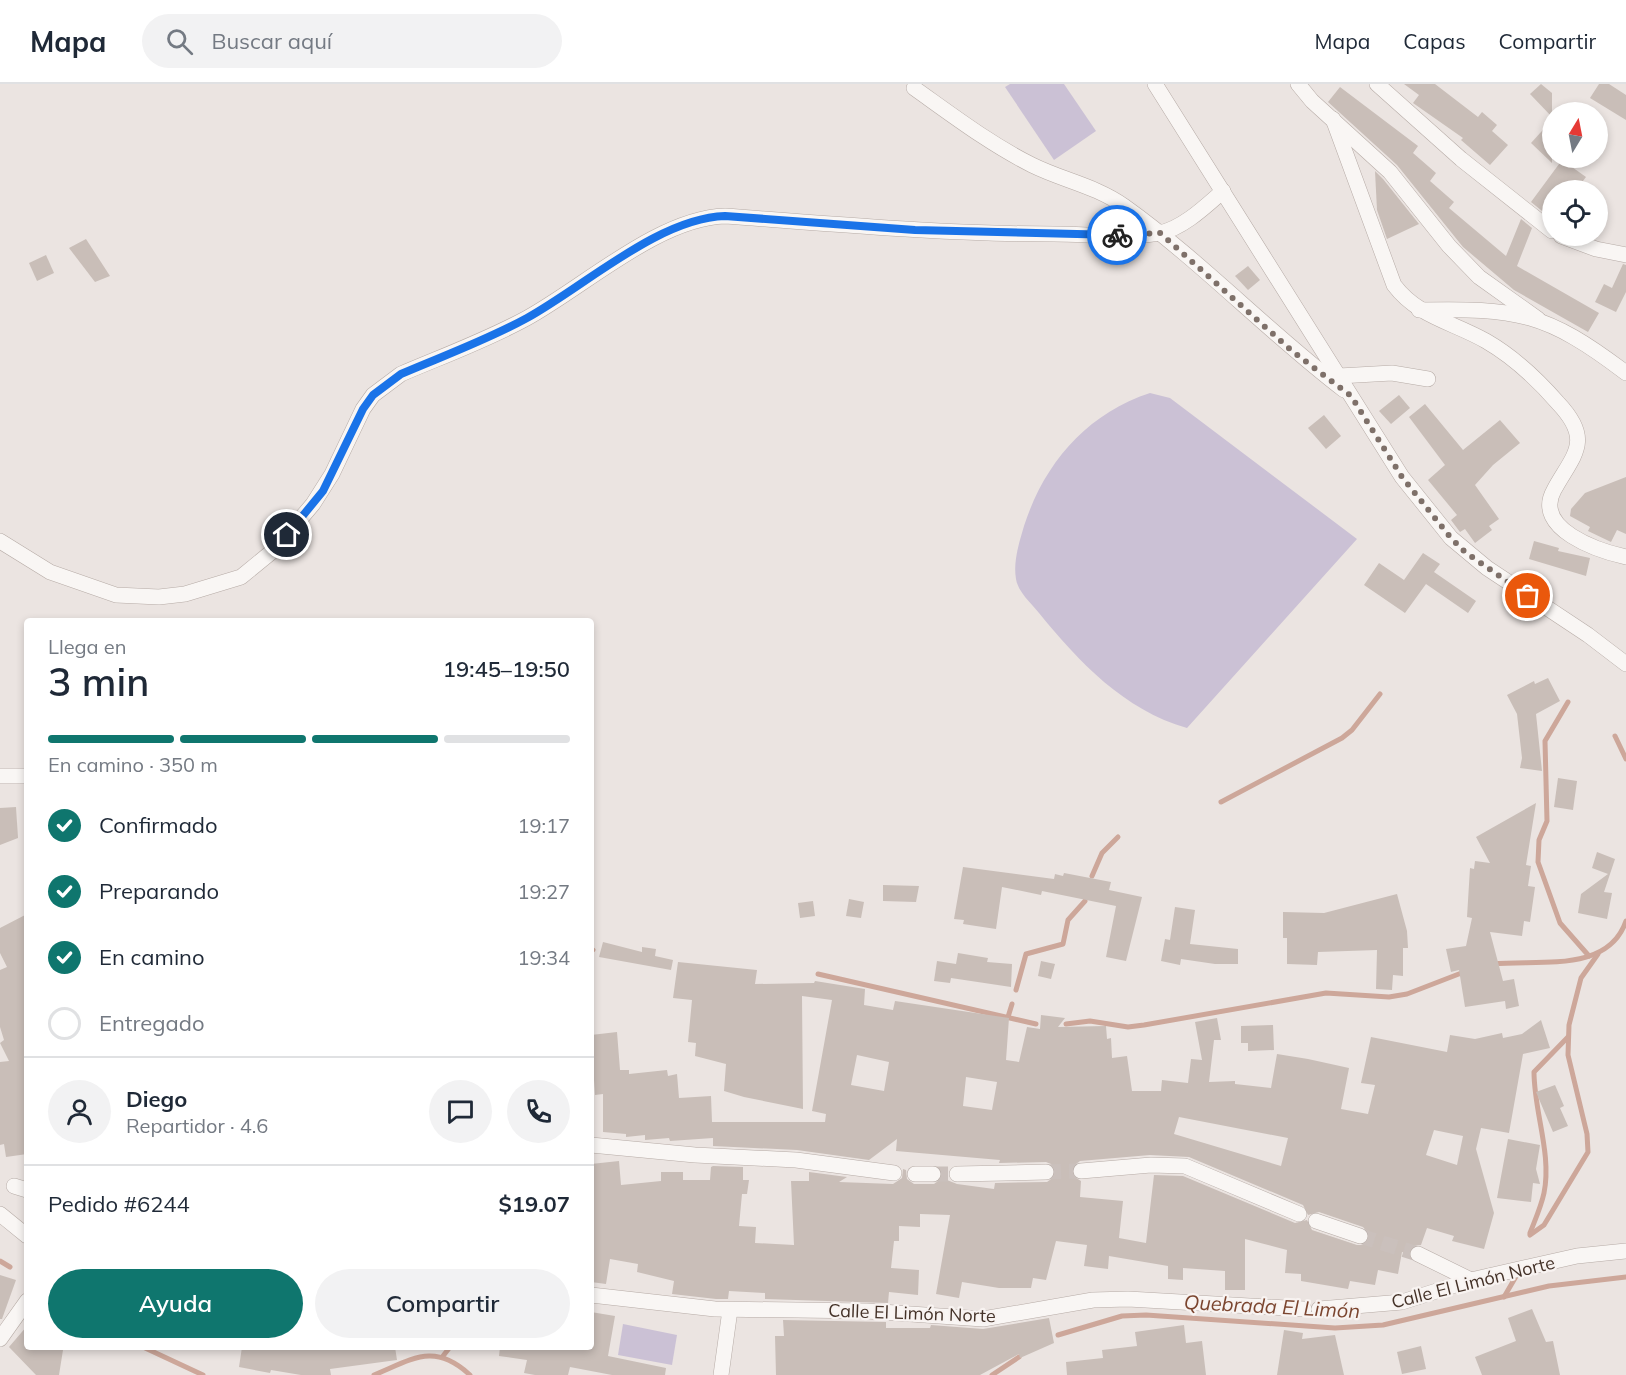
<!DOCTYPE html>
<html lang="es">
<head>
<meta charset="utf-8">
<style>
	body { margin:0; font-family:Mulish,sans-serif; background:#f2f2f3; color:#1f2937; height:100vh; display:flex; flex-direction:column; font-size:22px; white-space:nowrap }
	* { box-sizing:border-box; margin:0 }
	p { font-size:20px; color:#747a83 }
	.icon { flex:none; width:33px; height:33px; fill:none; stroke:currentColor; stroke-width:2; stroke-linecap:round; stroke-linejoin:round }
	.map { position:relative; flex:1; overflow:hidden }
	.side { position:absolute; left:24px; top:534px; width:570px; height:732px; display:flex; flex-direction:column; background:#fff; border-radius:6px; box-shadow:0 3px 9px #0003 }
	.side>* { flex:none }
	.needle { width:39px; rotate:10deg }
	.fabs { position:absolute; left:1542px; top:18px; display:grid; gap:12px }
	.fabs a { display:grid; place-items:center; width:66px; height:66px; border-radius:50%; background:#fff; box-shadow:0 3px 9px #0003; font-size:30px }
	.pin { position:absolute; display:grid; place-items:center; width:51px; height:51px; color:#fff; margin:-26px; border:3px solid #fff; border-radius:50%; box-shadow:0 2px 6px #0007 }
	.courier { position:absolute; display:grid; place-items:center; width:60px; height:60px; margin:-30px; border:4px solid #1a73e8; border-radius:50%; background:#fff; color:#222; box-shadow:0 2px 8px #0007 }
	.overview em { font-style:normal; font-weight:600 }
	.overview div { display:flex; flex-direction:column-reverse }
	.overview { display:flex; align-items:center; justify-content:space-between; height:102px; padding:0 24px }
	h1 { font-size:39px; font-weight:600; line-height:45px }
	.bar { display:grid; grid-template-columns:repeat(4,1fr); gap:9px 6px; align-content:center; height:72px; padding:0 24px }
	.bar i { height:8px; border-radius:4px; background:#e0e1e3 }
	.bar .selected { background:#0f766e }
	.bar p { grid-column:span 4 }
	.line { display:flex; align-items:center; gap:15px; padding:0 24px; border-top:2px solid #e0e1e3 }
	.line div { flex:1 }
	.round { display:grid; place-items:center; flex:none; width:63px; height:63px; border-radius:32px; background:#f2f2f3 }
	ol { padding:0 24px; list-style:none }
	li { display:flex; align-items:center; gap:18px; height:66px }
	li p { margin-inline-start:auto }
	li .icon { padding:6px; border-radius:50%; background:#0f766e; color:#fff; stroke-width:4 }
	li:last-child { color:#747a83 }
	li i { width:33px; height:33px; border:3px solid #e0e1e3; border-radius:50% }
	.primary-button { display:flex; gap:12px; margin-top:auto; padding:12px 24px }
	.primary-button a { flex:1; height:69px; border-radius:36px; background:#0f766e; color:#fff; font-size:24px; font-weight:600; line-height:69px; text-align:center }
	.primary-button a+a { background:#f2f2f3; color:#1f2937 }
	header { display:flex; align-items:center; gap:36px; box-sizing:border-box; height:84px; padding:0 30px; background:#fff; border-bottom:2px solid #e0e1e3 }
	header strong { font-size:28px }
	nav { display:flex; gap:33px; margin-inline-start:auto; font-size:21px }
	.search { width:420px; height:54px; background:#f2f2f3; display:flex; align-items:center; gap:15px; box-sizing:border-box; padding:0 21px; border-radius:33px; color:#747a83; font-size:22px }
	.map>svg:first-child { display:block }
	.green { fill:#cbc1d5 }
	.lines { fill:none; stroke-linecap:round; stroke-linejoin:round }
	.stream { stroke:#cda79a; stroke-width:5 }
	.building { fill:#c9beb8; fill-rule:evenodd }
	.minor-tunnel { stroke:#cac0bc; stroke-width:15; stroke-dasharray:15 8; stroke-linecap:butt }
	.minor-casing { stroke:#b6aba6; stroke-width:16 }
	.minor { stroke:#f9f6f4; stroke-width:15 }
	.done { stroke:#7e7069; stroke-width:6; stroke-dasharray:0 10.8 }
	.route { stroke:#1a73e8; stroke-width:8 }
	.labels { text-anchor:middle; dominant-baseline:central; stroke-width:4.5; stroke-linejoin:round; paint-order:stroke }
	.street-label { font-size:18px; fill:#443228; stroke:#f8f3f1 }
	.water-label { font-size:20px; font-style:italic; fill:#7b452f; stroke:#f8f3f1 }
</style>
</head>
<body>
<header>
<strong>Mapa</strong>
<div class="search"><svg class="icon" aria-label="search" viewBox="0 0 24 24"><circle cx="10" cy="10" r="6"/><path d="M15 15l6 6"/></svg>Buscar aquí</div>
<nav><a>Mapa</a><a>Capas</a><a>Compartir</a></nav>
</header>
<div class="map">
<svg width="1626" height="1291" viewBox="0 0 1626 1291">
	<rect width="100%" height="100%" fill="#ebe4e1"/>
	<g class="green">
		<path d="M1010,0H1064L1096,47L1054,76L1005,3Z"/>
		<path d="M1150,309L1170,314L1357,455L1187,644C1124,626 1079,578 1039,529C1031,519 1018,508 1016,495C1013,478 1019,459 1024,442C1044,380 1086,330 1150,309Z"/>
		<path d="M623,1240L677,1251L672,1281L618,1271Z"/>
	</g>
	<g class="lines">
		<g class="stream">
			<path d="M1568,618L1545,657L1547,737L1539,756L1538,778L1560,839L1589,872"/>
			<path d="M1615,652L1626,675"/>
			<path d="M1221,718L1342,654L1352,646L1380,610"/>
			<path d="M1092,792L1102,769L1118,753"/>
			<path d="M591,865L593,866"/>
			<path d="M1493,880C1537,875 1608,890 1626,837"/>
			<path d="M818,890L1036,940"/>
			<path d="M1016,906L1026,870L1063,860L1068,836L1085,817"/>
			<path d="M1008,933L1012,920"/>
			<path d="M1066,940L1090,937L1128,943L1144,941L1326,909L1389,913L1407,910L1464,888"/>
			<path d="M1530,1149C1535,1136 1541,1123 1544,1109C1552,1070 1534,1028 1534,988L1568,953"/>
			<path d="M1530,1151L1544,1141L1588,1068L1587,1050L1568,971L1569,941L1581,894L1598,870"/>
			<path d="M0,1177L10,1183"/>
			<path d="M1504,1213L1518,1189"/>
			<path d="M1058,1251L1122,1232L1146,1231L1335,1244L1383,1241L1549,1202L1626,1193"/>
			<path d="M143,1263L203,1291"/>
			<path d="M443,1272L450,1263"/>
			<path d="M374,1291C413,1275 434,1258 470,1291"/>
			<path d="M992,1291L1019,1273"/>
		</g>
	</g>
	<g class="building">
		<path d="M1404,0H1435L1478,33L1482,28L1497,41L1492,47L1508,61L1490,81L1461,56L1463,54L1413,19L1419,11Z"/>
		<path d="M1541,0L1552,9V33L1530,10Z"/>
		<path d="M1599,0H1609L1626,11V36L1590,14Z"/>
		<path d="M1340,3L1418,62L1413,69L1436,89L1430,97L1454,118L1449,124L1506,172L1521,135L1532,144L1517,182L1599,229L1588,248L1514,206L1463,163L1397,81L1328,18Z"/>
		<path d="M1552,36V79L1531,59Z"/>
		<path d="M1562,76L1586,93L1576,106H1552V135L1531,118Z"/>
		<path d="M1375,87L1383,95L1419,140L1387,155L1377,126Z"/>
		<path d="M86,155L110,192L95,198L69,164Z"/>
		<path d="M46,171L54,189L37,197L29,179Z"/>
		<path d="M1623,180L1626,181V208L1616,228L1595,218L1604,200L1612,204Z"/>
		<path d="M1248,182L1260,196L1248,206L1235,192Z"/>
		<path d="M1399,311L1410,324L1391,340L1379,327Z"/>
		<path d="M1425,320L1463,366L1500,336L1520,359L1493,381L1475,401L1499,435L1489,442L1492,446L1475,459L1465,445L1460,448L1451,436L1457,431L1428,396L1445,381L1409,333Z"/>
		<path d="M1324,331L1341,352L1326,365L1308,344Z"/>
		<path d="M1626,393V450L1617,446L1611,458L1588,447L1590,443L1570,432L1571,425L1585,409Z"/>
		<path d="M1534,457L1559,464L1558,467L1590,474L1586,492L1529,475Z"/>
		<path d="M1423,469L1440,480L1434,488L1476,517L1468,529L1426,500L1405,529L1364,501L1379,479L1404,496Z"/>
		<path d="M1548,594L1560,617L1536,630L1542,687L1520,684L1522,674L1517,630L1507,611L1534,597L1535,600Z"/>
		<path d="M1558,694L1577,697L1573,726L1554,723Z"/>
		<path d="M1536,719L1526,781L1531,782L1528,802L1535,803L1530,838L1524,837L1522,852L1490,848L1503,897L1514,895L1519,922L1506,925L1505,917L1465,923L1459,886L1451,888L1446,865L1466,862L1472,834L1467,833L1470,784L1474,785L1475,777L1490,779L1476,753Z"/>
		<path d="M16,723L18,754L0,761V724Z"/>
		<path d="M1597,768L1615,775L1604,808L1612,809L1607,835L1578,829L1581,810L1608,790L1592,784Z"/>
		<path d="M963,783L1054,795L1055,790L1063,792L1064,789L1111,798L1109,806L1142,813L1126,877L1106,873L1116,822L1042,807L1041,811L1002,803L996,845L963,840L964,836L954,835Z"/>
		<path d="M883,801L919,802L916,818L883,817Z"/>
		<path d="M1397,810L1407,847L1408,864H1403V892L1393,891L1392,906L1376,905L1377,866L1318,868L1317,881L1287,880V854H1283V828L1324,829Z"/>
		<path d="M849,815L864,818L861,834L846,832Z"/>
		<path d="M813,817L815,832L800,834L798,819Z"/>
		<path d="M1175,823L1195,826L1190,860L1238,865V880H1215L1181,875L1180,881L1161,877L1165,855L1170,856Z"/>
		<path d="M27,830V1070L6,1073L4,1060L0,1061V978L9,977L0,959L4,956L0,943V886L7,883L0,869V844Z"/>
		<path d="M603,858L642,868V863L656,865L655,872L673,876L671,886L599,873Z"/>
		<path d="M958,869L988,874L987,878L1012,880L1011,903L951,894L950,899L934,897L937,877L956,880Z"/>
		<path d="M1041,877L1055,880L1051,895L1038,892Z"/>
		<path d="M678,878L757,886L755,900L814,899L815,897L865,905L864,921L893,926L895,917L1009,934L1006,976L1019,978L1027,943L1040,945L1041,931L1065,934L1058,943L1106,942L1107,955L1111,954L1112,974L1127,972L1132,1007H1161L1162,996L1188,999L1191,975L1202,976L1195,938L1217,934L1221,956H1214L1209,998L1235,997V1000L1271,1004L1277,970L1308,975L1349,984L1341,1025L1368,1030L1375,1001L1361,999L1371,953L1447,968L1450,951L1475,955L1502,949L1503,954L1522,950L1541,936L1550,964L1523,970L1509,1049L1481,1044L1476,1065L1494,1129L1484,1165L1452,1157L1454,1152L1427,1144L1421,1161L1412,1162L1408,1170L1402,1168L1398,1190L1378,1186L1375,1201L1350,1197L1348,1205L1301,1197V1190L1285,1189L1287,1166L1245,1155V1206H1225V1187L1183,1184V1196L1168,1195V1182L1109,1172L1108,1185L1084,1182L1087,1161L1056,1157L1046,1196L1033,1194L1031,1204H999L962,1198L959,1214L936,1210L950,1131L920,1130V1143L899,1142V1157H894L891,1184L919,1186L918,1211L889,1208L888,1219L765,1215V1209L729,1207L728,1215H716L672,1210L674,1197L637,1188L638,1180L610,1175L606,1200L591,1198V1080L619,1077L621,1101L661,1097V1088H683V1096H710L711,1083L713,1082L743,1083V1096H749L747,1110H742L739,1142L756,1143L755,1159L794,1161L791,1097H809V1088L847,1093L839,1098L893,1100L902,1094L903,1085L906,1086L907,1095L914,1100H934L942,1094L957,1100L994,1105L995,1099L1047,1098L1054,1093L1056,1087L1051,1080L1046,1078L999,1079L1000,1076L896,1067L897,1055L869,1076L797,1066L713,1062V1054L670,1057L669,1054L645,1056V1051L626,1053V1050L603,1048V1010L595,1011L591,951L617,948L620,986H629V990L667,986L668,992L677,990L679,1014L711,1012L712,1038H825L826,1030L812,1027L832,916L802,912L803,1025L744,1013L724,1007L726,980L695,972L696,959L688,958L692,916L673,914ZM857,971L889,978L884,1007L851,1001ZM966,993L997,998L992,1026L963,1022ZM1179,1033L1288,1054L1281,1082L1174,1050ZM1434,1046L1463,1052L1457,1081L1426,1071ZM1150,1071L1189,1073L1303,1121L1308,1131L1319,1128L1363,1143L1369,1150V1156L1362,1161H1357L1312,1146L1307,1136L1295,1139L1183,1092L1154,1091L1146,1159L1119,1154L1123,1117L1080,1113L1081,1097L1073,1092L1072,1083L1080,1077Z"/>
		<path d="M1273,941L1274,966L1248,967V959H1241V942Z"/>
		<path d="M1555,1001L1564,1022L1560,1024L1568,1042L1553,1048L1536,1008Z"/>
		<path d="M1508,1055L1540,1061L1536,1085L1540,1100L1533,1099L1531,1118L1497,1114Z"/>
		<path d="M0,1191L16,1196L2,1235H0Z"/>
		<path d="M1532,1225L1546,1258L1553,1257L1560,1291H1482L1475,1273L1516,1257L1508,1234Z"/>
		<path d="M591,1228L615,1232L608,1272L666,1284L665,1291H612L570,1283L568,1291H535L524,1289L527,1276L499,1272L500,1263H591Z"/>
		<path d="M1049,1234L1054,1259L1020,1274L1019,1270L980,1291H776L775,1252H784L783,1236L886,1238V1244H930L931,1241L983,1245Z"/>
		<path d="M1184,1241L1186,1259L1202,1257L1206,1291H1067L1066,1278L1103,1274L1102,1266L1137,1262L1135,1248Z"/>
		<path d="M27,1242V1263L63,1266L59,1291H36L9,1263Z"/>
		<path d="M1284,1246L1303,1249L1302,1255L1335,1251L1344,1291H1277Z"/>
		<path d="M1421,1262L1426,1285L1402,1290L1397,1268Z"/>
		<path d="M242,1263H395L397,1276L330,1285L331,1291H301L271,1286L270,1289L239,1283Z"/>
	</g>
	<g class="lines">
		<g class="minor-tunnel">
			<path d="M1046,1088L1081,1087"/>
			<path d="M933,1090H957"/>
			<path d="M1360,1152L1418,1170"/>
		</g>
		<g class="minor-casing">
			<g id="minor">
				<path d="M1155,0L1402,393L1451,454L1487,484L1588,551L1626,580"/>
				<path d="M1298,0L1312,17L1390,88L1449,162L1479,193L1538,235"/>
				<path d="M1377,0L1461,75L1552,147"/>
				<path d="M914,4C952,31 990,60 1032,81C1062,96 1096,102 1124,122C1201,177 1268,248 1344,306"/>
				<path d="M1333,35L1394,201C1418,233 1453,238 1486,257C1512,272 1538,296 1558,319C1594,357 1573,371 1554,406C1532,445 1599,467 1626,473"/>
				<path d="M1561,152L1596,165L1626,171"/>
				<path d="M1419,226C1517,224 1546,228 1626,289"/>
				<path d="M1339,292L1392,289L1428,295"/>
				<path d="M0,457L50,488L116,511L159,513L185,510L241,493L274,466L313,420L332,390L363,325L373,311L401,290C443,272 487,256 527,234C585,202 659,134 725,132C835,140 944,150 1054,150C1088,150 1125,155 1159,149C1182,145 1206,122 1223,107"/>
				<path d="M0,692H27"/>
				<path d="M591,1061L695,1071L796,1076L894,1089"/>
				<path d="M1081,1087L1151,1081L1185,1082L1299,1130"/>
				<path d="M915,1090H933"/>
				<path d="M957,1090L1046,1088"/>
				<path d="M14,1102L27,1106"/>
				<path d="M0,1130L27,1152"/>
				<path d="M1316,1137L1360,1152"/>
				<path d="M1418,1170L1471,1196"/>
				<path d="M591,1211L715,1225L867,1227L983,1235L1093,1216L1128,1215L1304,1225"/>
				<path d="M1319,1225L1402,1218L1471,1196L1577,1172L1626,1167"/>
				<path d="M0,1255L27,1217"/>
				<path d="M721,1291L730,1226"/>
			</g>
		</g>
		<use href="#minor" class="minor"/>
	</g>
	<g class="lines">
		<path class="done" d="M1117,151L1160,149L1292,267L1351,312L1402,393L1451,454L1465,468L1528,512"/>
		<path class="route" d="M287,451L323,407L363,325L373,311L401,290C443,272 487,256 527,234C585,202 659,134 725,132L915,146L1117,151"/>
	</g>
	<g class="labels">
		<g class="street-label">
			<text transform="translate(1473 1198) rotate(-14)">Calle El Limón Norte</text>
			<text transform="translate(912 1229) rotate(2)">Calle El Limón Norte</text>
		</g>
		<g class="water-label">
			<text transform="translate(1272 1222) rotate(3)">Quebrada El Limón</text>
		</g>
	</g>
</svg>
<div class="fabs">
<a><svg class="needle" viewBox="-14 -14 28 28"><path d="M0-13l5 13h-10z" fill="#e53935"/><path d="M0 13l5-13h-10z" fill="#747a83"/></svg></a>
<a><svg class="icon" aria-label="locate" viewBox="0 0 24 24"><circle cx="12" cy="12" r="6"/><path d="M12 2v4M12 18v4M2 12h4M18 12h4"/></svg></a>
</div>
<div class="pin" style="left:1528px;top:512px;background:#ea580c"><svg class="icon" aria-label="bag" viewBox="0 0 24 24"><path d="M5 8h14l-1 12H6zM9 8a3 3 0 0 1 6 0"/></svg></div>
<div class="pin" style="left:287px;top:451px;background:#1f2937"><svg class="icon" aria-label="home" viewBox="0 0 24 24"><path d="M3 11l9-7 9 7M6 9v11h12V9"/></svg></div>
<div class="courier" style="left:1117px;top:151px"><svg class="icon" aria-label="bike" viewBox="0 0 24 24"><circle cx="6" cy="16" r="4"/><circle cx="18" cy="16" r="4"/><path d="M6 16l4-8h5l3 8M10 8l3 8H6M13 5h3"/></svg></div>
<section class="side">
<div class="overview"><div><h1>3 min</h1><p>Llega en</p></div><em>19:45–19:50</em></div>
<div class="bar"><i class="selected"></i><i class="selected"></i><i class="selected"></i><i></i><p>En camino · 350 m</p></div>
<ol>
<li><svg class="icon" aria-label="check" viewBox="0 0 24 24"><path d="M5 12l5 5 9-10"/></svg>Confirmado<p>19:17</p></li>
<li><svg class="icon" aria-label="check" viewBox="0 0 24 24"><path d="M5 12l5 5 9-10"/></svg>Preparando<p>19:27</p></li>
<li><svg class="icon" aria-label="check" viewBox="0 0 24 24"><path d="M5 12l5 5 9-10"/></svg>En camino<p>19:34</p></li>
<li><i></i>Entregado</li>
</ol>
<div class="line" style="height:108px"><a class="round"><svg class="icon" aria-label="person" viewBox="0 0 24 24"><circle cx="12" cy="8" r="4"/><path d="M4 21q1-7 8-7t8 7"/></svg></a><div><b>Diego</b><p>Repartidor · 4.6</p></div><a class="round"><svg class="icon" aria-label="chat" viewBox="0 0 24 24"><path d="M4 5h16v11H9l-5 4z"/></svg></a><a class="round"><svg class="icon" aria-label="phone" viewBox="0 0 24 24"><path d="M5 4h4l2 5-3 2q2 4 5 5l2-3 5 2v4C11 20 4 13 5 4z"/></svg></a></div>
<div class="line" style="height:78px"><div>Pedido #6244</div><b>$19.07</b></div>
<div class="primary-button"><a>Ayuda</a><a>Compartir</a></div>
</section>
</div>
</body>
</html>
